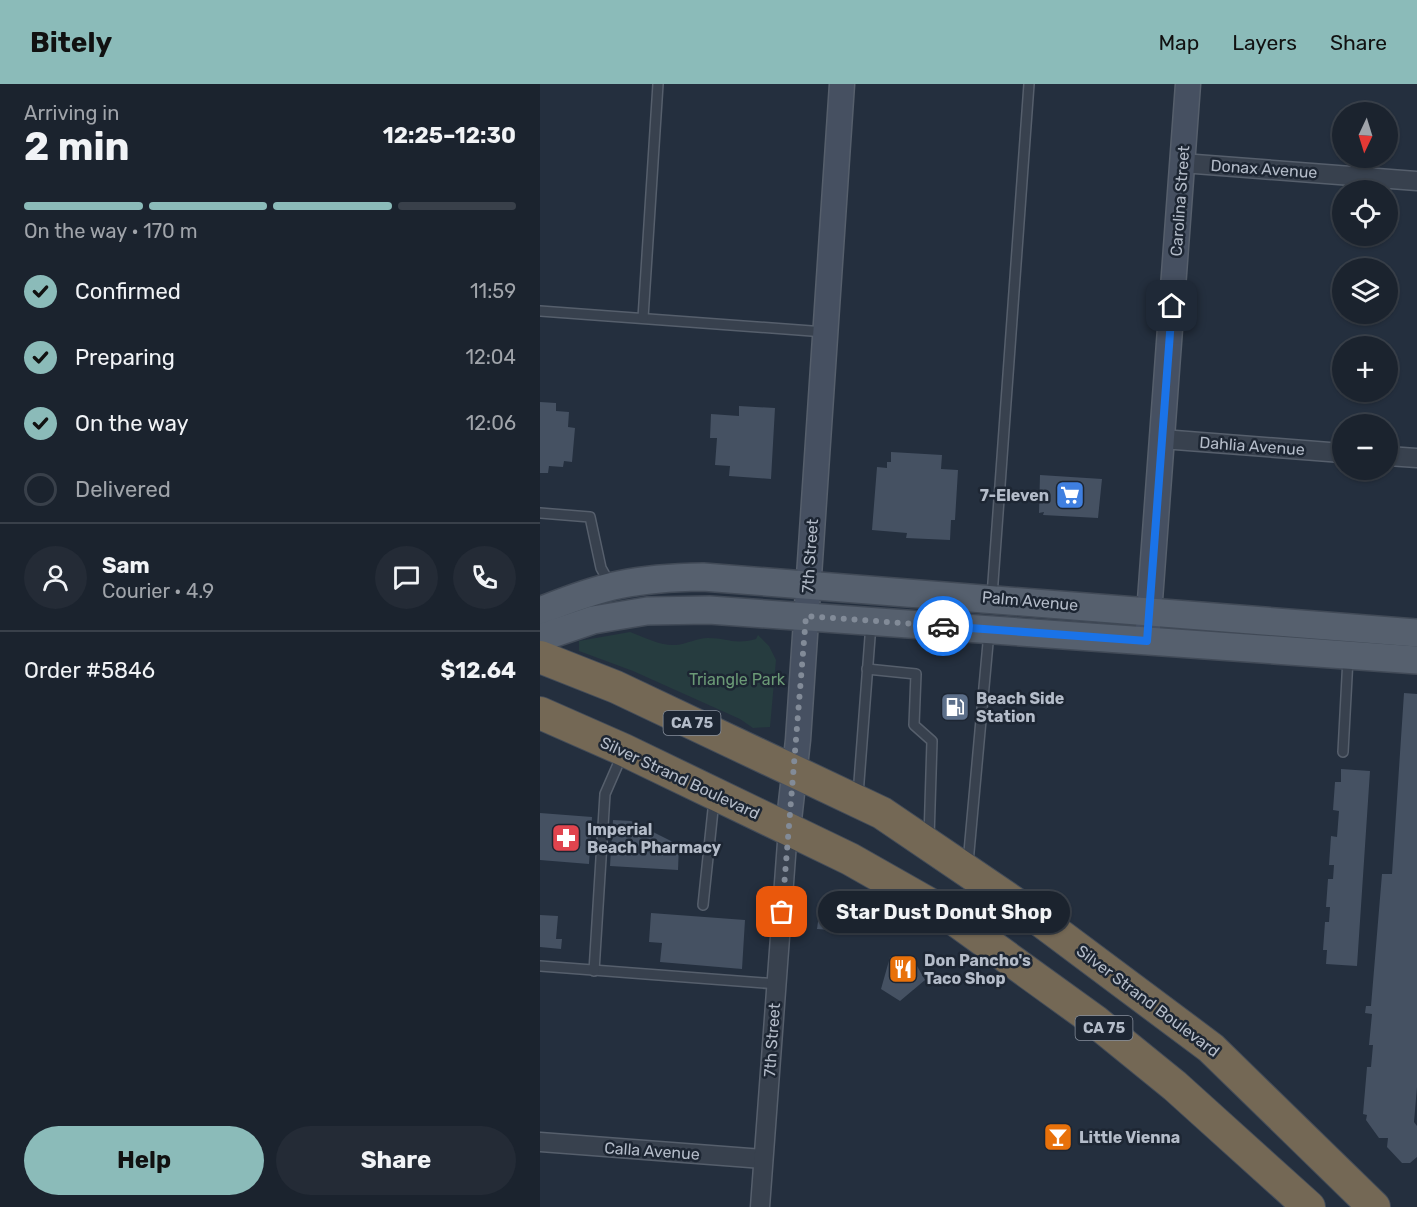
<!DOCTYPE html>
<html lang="en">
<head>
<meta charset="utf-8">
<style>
	body { margin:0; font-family:Rubik,sans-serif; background:#242b36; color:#f1f3f6; height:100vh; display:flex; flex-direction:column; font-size:22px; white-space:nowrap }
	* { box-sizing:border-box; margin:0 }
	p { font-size:20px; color:#a0a4aa }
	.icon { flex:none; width:33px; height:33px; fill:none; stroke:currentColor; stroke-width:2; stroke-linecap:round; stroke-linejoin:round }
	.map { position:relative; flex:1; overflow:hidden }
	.panel { display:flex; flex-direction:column; background:#1b232e; width:540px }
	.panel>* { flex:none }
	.needle { width:39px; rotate:184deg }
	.controls { position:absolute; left:792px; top:18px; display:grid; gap:12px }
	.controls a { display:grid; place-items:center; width:66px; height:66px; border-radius:50%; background:#1b232e; box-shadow:0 2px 4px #0004,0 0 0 2px #39404a; font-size:30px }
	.pin { position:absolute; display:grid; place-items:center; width:51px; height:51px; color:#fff; margin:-26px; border-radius:12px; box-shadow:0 3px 9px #0006 }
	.courier { position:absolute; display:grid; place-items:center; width:60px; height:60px; margin:-30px; border:4px solid #1a73e8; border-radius:50%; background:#fff; color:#222; box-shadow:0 2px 8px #0007 }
	.bubble { position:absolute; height:42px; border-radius:21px; background:#1b232e; box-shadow:0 2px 4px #0004,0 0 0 2px #39404a; font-size:20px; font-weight:700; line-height:42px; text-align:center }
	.overview em { font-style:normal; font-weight:700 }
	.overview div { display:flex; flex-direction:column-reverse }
	.overview { display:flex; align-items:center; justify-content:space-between; height:102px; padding:0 24px }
	h1 { font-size:39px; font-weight:700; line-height:45px }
	.bar { display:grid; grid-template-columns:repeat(4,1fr); gap:9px 6px; align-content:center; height:72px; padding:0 24px }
	.bar i { height:8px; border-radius:4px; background:#39404a }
	.bar .on { background:#8bbbb9 }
	.bar p { grid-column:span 4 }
	.line { display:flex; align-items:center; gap:15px; padding:0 24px; border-top:2px solid #39404a }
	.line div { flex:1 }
	.round { display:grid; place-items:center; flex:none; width:63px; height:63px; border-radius:32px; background:#242b36 }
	ol { padding:0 24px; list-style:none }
	li { display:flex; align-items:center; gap:18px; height:66px }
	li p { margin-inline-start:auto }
	li .icon { padding:6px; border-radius:50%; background:#8bbbb9; color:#111; stroke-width:4 }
	li:last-child { color:#a0a4aa }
	li i { width:33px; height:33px; border:3px solid #39404a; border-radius:50% }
	.primary-button { display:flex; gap:12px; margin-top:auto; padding:12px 24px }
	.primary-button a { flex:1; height:69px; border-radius:36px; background:#8bbbb9; color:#111; font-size:24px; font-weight:700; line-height:69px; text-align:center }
	.primary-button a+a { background:#242b36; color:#f1f3f6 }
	header { display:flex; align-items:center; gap:36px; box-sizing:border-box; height:84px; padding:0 30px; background:#8bbbb9; color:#111 }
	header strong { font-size:28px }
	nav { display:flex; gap:33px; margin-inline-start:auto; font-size:21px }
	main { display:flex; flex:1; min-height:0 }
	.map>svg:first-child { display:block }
	.green { fill:#263c3f }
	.building { fill:#455162 }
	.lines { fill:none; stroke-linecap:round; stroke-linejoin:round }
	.lane-casing { stroke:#565f6c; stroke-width:12 }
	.street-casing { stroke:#565f6c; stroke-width:21 }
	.secondary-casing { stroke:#565f6c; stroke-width:27 }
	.primary-casing { stroke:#414a57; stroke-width:30 }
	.highway-casing { stroke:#434c59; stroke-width:34 }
	.lane { stroke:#38414e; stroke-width:9 }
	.street { stroke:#38414e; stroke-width:18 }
	.secondary { stroke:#465061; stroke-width:24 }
	.primary { stroke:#56606e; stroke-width:27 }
	.highway { stroke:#746855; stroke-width:32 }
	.done { stroke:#828b98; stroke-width:6; stroke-dasharray:0 10.8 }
	.route { stroke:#1a73e8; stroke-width:8 }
	.labels { text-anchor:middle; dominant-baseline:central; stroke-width:5; stroke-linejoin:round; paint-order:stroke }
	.shield { fill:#1d2633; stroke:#878f9c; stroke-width:1.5 }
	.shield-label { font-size:15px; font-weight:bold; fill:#b4bcc9 }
	.street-label { font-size:16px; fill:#b4bcc9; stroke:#1d2633 }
	.poi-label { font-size:16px; font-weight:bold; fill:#b4bcc9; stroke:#1d2633; text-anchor:start }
	.park-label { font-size:16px; fill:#6b9a76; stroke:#1d2633 }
</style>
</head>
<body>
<header>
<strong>Bitely</strong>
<nav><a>Map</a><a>Layers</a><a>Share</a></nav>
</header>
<main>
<section class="panel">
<div class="overview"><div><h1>2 min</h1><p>Arriving in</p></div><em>12:25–12:30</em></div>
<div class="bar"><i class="on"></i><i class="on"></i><i class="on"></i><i></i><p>On the way · 170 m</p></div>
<ol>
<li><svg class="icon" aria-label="check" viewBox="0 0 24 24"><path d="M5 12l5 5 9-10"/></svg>Confirmed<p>11:59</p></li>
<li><svg class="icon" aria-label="check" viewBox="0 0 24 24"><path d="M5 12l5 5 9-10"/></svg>Preparing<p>12:04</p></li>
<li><svg class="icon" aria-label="check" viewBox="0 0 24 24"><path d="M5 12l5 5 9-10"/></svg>On the way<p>12:06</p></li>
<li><i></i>Delivered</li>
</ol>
<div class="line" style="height:108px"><a class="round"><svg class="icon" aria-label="person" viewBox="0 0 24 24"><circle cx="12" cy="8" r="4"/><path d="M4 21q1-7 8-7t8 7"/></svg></a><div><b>Sam</b><p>Courier · 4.9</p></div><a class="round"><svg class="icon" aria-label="chat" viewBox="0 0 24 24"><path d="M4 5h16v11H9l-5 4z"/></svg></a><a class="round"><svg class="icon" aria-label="phone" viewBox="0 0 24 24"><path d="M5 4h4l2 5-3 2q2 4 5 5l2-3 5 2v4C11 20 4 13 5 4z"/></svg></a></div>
<div class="line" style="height:78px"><div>Order #5846</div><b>$12.64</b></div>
<div class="primary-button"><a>Help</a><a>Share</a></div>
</section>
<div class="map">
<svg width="877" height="1123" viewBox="0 0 877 1123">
	<rect width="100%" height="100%" fill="#242f3e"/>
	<path class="green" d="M90,548C104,553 120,562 136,561C147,560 157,554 168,554C188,554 193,561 216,555L218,551L229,562L236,576L230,643L213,644L200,635L93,587L39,567V557Z"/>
	<g class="building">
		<path d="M0,318L16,319V327L29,328L28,343L35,344L32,378L24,377L23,383L9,382L8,389H0Z"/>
		<path d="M199,322L235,324L231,395L189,392L190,382L175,381L177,354H170L171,330L199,332Z"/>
		<path d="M351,368L402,371L401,385L418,386L415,436H411L410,456L366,454L367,449L332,446L337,383L347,384V378H351Z"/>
		<path d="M500,391L562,395L558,434L503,431L504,428L499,429Z"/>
		<path d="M864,609L877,610V1003L874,1038L877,1042V1073L870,1079H862L847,1063L848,1054H839L826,1036L827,1031L823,1030L827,983H831L833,961H829L832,930L825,929L826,922H831L842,790H852Z"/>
		<path d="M801,685L830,687L817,882L786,880L787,866H783L785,838H789L790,823H786L788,795H793L794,781H789L791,752L797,753L799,727L793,726L795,698H801Z"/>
		<path d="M0,729L52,733L49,780L0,776Z"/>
		<path d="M73,736L91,737L139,761L138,786L70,782Z"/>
		<path d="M111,829L205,836L202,885L120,878L122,859L109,858Z"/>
		<path d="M0,831L18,832L16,855H22L21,865L0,863Z"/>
		<path d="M279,831L306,833L305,847L277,845Z"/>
		<path d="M350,873L373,875L385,896L360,917L341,905Z"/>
	</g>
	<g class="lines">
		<g class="lane-casing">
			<g id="lane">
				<path d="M0,227L285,248"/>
				<path d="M103,234L118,0"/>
				<path d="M0,429L50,433L61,484L70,500"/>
				<path d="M452,512L489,0"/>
				<path d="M327,585L376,590L374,641L392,657L389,754"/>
				<path d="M803,668L808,574"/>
				<path d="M318,711L331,540"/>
				<path d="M428,779L449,548"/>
				<path d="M163,821L174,716"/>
				<path d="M0,882L237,900"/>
				<path d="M54,887L65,710L82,671"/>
			</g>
		</g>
		<g class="street-casing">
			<g id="street">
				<path d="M642,79L877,97"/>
				<path d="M622,355L802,369"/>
				<path d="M848,372L877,374"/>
				<path d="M0,1058L223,1075"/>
				<path d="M220,1123L248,745"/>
			</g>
		</g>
		<g class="secondary-casing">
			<g id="secondary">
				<path d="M607,557L648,0"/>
				<path d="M248,745L258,656L302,0"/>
			</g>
		</g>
		<g class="primary-casing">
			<g id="primary">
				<path d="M0,527C63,501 96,494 163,493L877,549"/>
				<path d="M0,554L53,536L107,527L169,526L877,576"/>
			</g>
		</g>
		<g class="highway-casing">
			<g id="highway">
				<path d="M0,573L76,603L342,729L501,837L671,964L834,1123"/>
				<path d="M0,629L84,666L310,775L407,830L555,937L635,1002L769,1123"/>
			</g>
		</g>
		<use href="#lane" class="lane"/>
		<use href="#street" class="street"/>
		<use href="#secondary" class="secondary"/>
		<use href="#primary" class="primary"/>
		<use href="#highway" class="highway"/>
	</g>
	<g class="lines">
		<path class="done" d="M242,828L266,532L403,542"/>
		<path class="route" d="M403,542L607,557L632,222"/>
	</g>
	<defs>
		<g id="supermarket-square" transform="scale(1.5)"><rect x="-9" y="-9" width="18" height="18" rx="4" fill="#3f7fe0" stroke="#1d2633"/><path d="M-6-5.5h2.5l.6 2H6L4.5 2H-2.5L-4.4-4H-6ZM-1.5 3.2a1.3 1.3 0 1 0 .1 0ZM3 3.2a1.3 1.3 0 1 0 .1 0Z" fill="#fff"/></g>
		<g id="fuel-square" transform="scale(1.5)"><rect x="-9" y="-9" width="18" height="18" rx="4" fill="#5c6f8a" stroke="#1d2633"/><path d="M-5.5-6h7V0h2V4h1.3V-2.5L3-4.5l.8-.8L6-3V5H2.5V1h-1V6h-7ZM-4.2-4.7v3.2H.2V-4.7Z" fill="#fff"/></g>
		<g id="pharmacy-square" transform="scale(1.5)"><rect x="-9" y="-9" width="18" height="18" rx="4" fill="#e0444e" stroke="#1d2633"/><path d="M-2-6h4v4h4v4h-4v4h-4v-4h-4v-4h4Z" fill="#fff"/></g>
		<g id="restaurant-square" transform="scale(1.5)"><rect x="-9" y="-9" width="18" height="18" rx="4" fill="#e8710a" stroke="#1d2633"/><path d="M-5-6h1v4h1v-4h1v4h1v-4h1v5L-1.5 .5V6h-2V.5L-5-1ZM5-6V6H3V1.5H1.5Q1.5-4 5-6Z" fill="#fff"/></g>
		<g id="bar-square" transform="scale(1.5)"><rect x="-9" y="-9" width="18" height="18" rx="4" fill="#e8710a" stroke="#1d2633"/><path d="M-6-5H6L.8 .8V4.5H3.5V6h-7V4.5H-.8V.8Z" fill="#fff"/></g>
	</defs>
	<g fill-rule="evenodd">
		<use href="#supermarket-square" x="530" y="411"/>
		<use href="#fuel-square" x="415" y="623"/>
		<use href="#pharmacy-square" x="26" y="754"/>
		<use href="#restaurant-square" x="363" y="885"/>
		<use href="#bar-square" x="518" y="1053"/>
	</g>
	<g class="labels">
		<g class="shield">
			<rect x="123.5" y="627" width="57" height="24" rx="4.5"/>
			<rect x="535.5" y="932" width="57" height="24" rx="4.5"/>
		</g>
		<g class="shield-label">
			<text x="152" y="639">CA 75</text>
			<text x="564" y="944">CA 75</text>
		</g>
		<g class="street-label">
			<text transform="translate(724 85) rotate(4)">Donax Avenue</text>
			<text transform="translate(640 117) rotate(-86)">Carolina Street</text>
			<text transform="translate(712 362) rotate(4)">Dahlia Avenue</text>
			<text transform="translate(270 472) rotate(-86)">7th Street</text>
			<text transform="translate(490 517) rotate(5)">Palm Avenue</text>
			<text transform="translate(140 694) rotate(25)">Silver Strand Boulevard</text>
			<text transform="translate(608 917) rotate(37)">Silver Strand Boulevard</text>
			<text transform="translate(232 956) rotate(-86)">7th Street</text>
			<text transform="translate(112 1067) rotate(4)">Calla Avenue</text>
		</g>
		<g class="poi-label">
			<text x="509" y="411" text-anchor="end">7-Eleven</text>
			<text x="436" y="614">Beach Side<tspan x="436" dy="18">Station</tspan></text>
			<text x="47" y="745">Imperial<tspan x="47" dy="18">Beach Pharmacy</tspan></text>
			<text x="384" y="876">Don Pancho's<tspan x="384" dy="18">Taco Shop</tspan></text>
			<text x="539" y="1053">Little Vienna</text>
		</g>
		<g class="park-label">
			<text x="197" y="595">Triangle Park</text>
		</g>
	</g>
</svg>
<div class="controls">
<a><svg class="needle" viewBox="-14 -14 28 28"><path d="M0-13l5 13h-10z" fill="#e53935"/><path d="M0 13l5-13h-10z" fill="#a0a4aa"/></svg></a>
<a><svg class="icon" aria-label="locate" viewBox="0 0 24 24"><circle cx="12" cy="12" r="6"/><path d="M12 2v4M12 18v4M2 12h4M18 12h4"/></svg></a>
<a><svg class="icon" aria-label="layers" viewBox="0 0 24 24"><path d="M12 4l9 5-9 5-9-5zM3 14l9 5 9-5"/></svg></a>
<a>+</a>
<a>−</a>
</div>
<div class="pin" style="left:242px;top:828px;background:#ea580c"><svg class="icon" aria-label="bag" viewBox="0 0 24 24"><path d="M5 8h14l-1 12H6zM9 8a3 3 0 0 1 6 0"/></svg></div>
<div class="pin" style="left:632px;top:222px;background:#1f2937"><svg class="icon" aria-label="home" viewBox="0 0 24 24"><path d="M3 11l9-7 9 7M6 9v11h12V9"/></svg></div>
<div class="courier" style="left:403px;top:542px"><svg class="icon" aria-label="car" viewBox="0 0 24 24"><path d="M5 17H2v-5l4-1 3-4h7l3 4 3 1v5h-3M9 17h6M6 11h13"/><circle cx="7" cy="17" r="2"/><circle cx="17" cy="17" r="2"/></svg></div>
<div class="bubble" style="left:278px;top:807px;width:252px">Star Dust Donut Shop</div>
</div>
</main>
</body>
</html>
